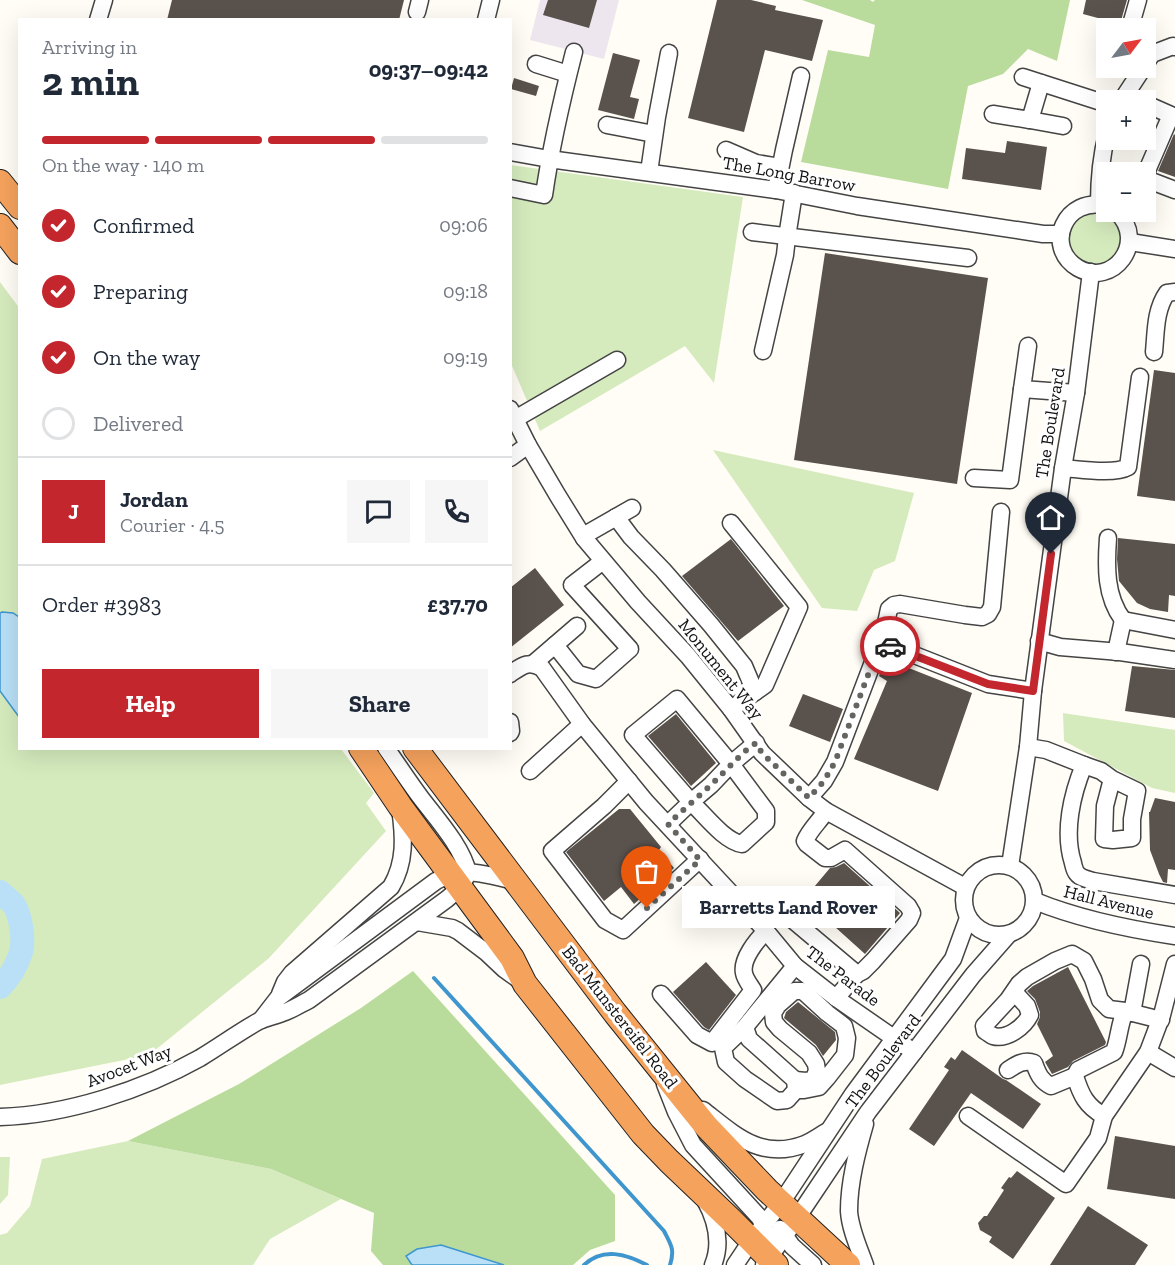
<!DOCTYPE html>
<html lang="en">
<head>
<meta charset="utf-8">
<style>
	body { margin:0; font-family:"Zilla Slab",serif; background:#f6f6f7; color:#1f2937; height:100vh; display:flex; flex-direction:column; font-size:22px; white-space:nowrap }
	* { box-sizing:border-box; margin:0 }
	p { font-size:20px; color:#747a83 }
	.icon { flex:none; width:33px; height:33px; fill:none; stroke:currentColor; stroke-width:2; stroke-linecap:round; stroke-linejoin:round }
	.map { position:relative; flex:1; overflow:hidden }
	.panel { position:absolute; left:18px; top:18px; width:494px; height:732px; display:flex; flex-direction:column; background:#fff; border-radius:0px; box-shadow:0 6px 24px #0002 }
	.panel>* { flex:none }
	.needle { width:39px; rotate:58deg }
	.fabs { position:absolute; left:1096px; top:18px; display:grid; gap:12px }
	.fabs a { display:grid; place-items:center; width:60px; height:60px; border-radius:0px; background:#fff; box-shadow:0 6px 24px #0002; font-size:30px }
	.pin { position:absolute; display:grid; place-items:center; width:51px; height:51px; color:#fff; margin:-62px -26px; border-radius:50% 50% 50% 0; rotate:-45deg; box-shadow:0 0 6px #0007 }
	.pin .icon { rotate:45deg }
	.courier { position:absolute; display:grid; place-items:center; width:60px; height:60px; margin:-30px; border:4px solid #c4262e; border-radius:50%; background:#fff; color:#222; box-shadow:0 2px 8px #0007 }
	.bubble { position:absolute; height:42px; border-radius:0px; background:#fff; box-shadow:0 6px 24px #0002; font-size:20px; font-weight:800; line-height:42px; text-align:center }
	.overview em { font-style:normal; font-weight:800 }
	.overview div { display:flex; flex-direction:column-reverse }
	.overview { display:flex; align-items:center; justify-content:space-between; height:102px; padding:0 24px }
	h1 { font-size:39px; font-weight:800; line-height:45px }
	.bar { display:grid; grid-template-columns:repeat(4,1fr); gap:9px 6px; align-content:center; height:72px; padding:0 24px }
	.bar i { height:8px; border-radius:4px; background:#e0e1e3 }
	.bar .selected { background:#c4262e }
	.bar p { grid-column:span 4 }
	.line { display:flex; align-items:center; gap:15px; padding:0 24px; border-top:2px solid #e0e1e3 }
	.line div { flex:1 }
	.round { display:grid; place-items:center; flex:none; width:63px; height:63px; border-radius:0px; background:#f6f6f7 }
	ol { padding:0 24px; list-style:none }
	li { display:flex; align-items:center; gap:18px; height:66px }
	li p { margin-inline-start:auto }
	li .icon { padding:6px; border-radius:50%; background:#c4262e; color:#fff; stroke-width:4 }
	li:last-child { color:#747a83 }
	li i { width:33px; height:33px; border:3px solid #e0e1e3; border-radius:50% }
	.primary-button { display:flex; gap:12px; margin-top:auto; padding:12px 24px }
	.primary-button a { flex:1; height:69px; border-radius:0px; background:#c4262e; color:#fff; font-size:24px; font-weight:800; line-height:69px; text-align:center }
	.primary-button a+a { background:#f6f6f7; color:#1f2937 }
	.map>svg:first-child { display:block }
	.industrial { fill:#eee6ef }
	.green { fill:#d5ebbd }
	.forest { fill:#b9dc9c }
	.water { fill:#b9e0f7; stroke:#3f96cf; stroke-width:1.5 }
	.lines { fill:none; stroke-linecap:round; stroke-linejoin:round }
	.stream { stroke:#3f96cf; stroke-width:4 }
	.river { stroke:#b9e0f7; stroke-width:24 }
	.building { fill:#5a524d }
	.minor-casing { stroke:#444; stroke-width:19 }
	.highway-casing { stroke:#222; stroke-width:26 }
	.minor { stroke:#fff; stroke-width:16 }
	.highway { stroke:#f5a25d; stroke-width:24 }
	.done { stroke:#646461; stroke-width:6; stroke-dasharray:0 10.8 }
	.route { stroke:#c4262e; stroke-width:8 }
	.labels { text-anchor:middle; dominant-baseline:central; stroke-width:6; stroke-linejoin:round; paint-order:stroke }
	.street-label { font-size:18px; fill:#111; stroke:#fff }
</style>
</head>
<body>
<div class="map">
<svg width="1175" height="1265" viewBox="0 0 1175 1265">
	<rect width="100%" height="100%" fill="#fffdf5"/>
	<path class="industrial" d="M540,0H619L604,59L530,40Z"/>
	<g class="green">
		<path d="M510,165L743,197L714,383L685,346L540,431L510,361Z"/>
		<circle cx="1095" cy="239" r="26"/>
		<path d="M0,282L20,309V748L341,749L374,793L366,803L386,831L269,958L149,1055L0,1085Z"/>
		<path d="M713,450L914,493L895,561L874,570L857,611L822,608Z"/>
		<path d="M1063,713L1175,730V793L1152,788L1064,741Z"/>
		<path d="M128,1141L271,1169L341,1199L270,1239L253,1265H0V1235L7,1233L30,1206L42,1159Z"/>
		<path d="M0,1157H10L8,1195L0,1204Z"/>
	</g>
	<g class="forest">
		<path d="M802,0H870L873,2L875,0H1070L1057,61L1028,49L1003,74L968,86L948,189L801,162L828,50L869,57L875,25Z"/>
		<path d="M413,971L615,1195V1241L590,1250L573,1265H504L487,1259L417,1249L406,1256L412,1265H383L371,1251L374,1213L271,1169L128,1141L239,1084L361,1008Z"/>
	</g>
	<g class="water">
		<path d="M2,612L13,613L19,617V717L0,691V613Z"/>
		<path d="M441,1245L504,1265H412L406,1256L417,1249Z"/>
	</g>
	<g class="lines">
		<g class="stream">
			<path d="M434,978L664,1231C671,1245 675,1249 670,1265"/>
			<path d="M584,1265C603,1247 626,1254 647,1265"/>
		</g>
		<path class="river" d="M0,892C4,896 10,900 14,905C21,916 25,943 20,955C16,967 8,979 0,987"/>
	</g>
	<g class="building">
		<path d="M172,0H404L399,20H167Z"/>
		<path d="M548,0H597L589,28L543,15Z"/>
		<path d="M717,0H751L776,6L775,10L823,20L812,61L765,50L744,132L688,118Z"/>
		<path d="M1086,0H1127L1120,24L1083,14Z"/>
		<path d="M613,53L640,60L630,97L639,99L634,119L598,110Z"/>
		<path d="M514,78L539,86L536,96L511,89Z"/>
		<path d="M1174,134L1175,135V177L1158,171Z"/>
		<path d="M1007,141L1047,147L1041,190L962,179L966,148L1005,153Z"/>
		<path d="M825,253L988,278L957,484L794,460Z"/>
		<path d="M1154,370L1175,373V501L1137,496Z"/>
		<path d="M1118,538L1175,544V596L1169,595L1168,612L1150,609L1137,603L1119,581L1117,559Z"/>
		<path d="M731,539L784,606L738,641L682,576Z"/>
		<path d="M535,568L564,605L510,648V588Z"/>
		<path d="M886,659L972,693L938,791L854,759L887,681L879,676Z"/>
		<path d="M1132,666L1175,670V718L1125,711Z"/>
		<path d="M803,694L843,709L830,742L789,726Z"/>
		<path d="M676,714L716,763L691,786L648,736Z"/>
		<path d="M1155,798L1175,802V870L1168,869L1167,883L1163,882L1159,874L1150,850L1149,812H1150Z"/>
		<path d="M619,809H630L661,847L659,850L674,868L634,904L621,887L604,901L566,852Z"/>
		<path d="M844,863L900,913L865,954L804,899L830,868L836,867Z"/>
		<path d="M706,962L736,995L709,1030L704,1027L673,992Z"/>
		<path d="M1068,967L1106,1042L1105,1045L1073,1061L1068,1067L1052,1074L1045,1062L1053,1056L1037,1024L1040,1017V1012L1035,999L1027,991L1033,986Z"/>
		<path d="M798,1002L835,1032L836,1040L823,1056L816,1045L784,1018L786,1012Z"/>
		<path d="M962,1050L1003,1079L1006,1080L1041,1104L1023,1129L971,1093L934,1146L909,1129L949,1070L944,1067L951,1057L955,1060Z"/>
		<path d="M1115,1136L1175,1146V1199L1107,1189Z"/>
		<path d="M1017,1171L1055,1198L1013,1259L989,1242L992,1237L980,1230L978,1223L984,1216H987L1004,1190L1001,1188L1009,1177L1011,1178Z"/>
		<path d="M1088,1206L1148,1245L1135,1265H1050Z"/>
	</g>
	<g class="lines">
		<g class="minor-casing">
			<g id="minor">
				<path d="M417,12L420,0"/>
				<path d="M98,20L104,0"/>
				<path d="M486,20L491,0"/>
				<path d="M1130,28L1138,0"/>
				<path d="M1146,63L1152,54L1173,46L1175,47"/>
				<path d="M536,64L568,74"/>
				<path d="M1023,77L1107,104"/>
				<path d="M1041,83L1030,120L1063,126"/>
				<path d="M1122,100L1143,68"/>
				<path d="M1146,104L1171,115L1146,173"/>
				<path d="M993,114L1030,120"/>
				<path d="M607,125L654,134"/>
				<path d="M726,150L756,163L780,167"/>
				<path d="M510,152L549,159L776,190L857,206L1043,234H1061"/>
				<path d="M649,172L657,117L669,53"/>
				<path d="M1146,179L1175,190"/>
				<path d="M510,188L544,195C551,146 562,99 574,52"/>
				<path d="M776,190L784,150L801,76"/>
				<path d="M1099,204C1099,180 1101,157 1107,134"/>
				<path d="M1107,206C1065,195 1043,247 1078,268C1113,288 1148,242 1117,212"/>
				<path d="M752,232L968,258"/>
				<path d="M1130,242L1175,249"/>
				<path d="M1028,346L1022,389L1076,393"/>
				<path d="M763,351L785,255L787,237L794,193"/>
				<path d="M1154,352C1156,332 1155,310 1167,293L1175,292"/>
				<path d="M510,409L528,445L558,496L584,538L638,602L688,656L731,709L762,753L809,798L826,811L965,887"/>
				<path d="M515,419L617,360"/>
				<path d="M510,458L528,445"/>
				<path d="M1063,468C1079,469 1114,475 1128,467L1140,377"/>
				<path d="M974,478L1010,480L1022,389"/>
				<path d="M616,517L631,537L663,570L711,625L744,666L755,692"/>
				<path d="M731,523L799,607L765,685L731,709"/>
				<path d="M584,538L590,532L632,508"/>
				<path d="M1108,538C1106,566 1105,596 1123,620"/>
				<path d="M1039,641L1060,647L1120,652L1175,660"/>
				<path d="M555,645L578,674L596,679L630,649L572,585L603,561"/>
				<path d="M881,647L889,609L894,605L900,604L965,615L982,617L988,614L992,607L1001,512"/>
				<path d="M1116,652L1123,620L1175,630"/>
				<path d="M534,663L577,626"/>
				<path d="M510,674C522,666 528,660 542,668L582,724L646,802L766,931L795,966L836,998L914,1052"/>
				<path d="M677,699L731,764L711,785L691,802L633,735Z"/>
				<path d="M510,722L511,731L510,733"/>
				<path d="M1028,747L1046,750L1084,765C1072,794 1063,832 1073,863C1073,864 1075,871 1076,872C1079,878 1087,879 1093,881L1175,895"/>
				<path d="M1084,765L1101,771L1112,779L1137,791L1132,819V838L1113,840L1104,839L1105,806L1112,779"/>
				<path d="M530,771L582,724"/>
				<path d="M629,781L604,806L552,851L605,920L623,930L700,859"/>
				<path d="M809,798L824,781L835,762L876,654L881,647L889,645L988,684L1033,691"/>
				<path d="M826,811C820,821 810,829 805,841L807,844L825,858H831L845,850L908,906L912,913L909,920L873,961L863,971L857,974L836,998"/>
				<path d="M668,824L691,802C705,815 724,841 742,844L766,822V811L731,764L756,743"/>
				<circle cx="999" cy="900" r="35"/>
				<path d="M1010,866L1028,747L1033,691L1063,468L1076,393L1091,272"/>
				<path d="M1035,901C1079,919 1128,929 1175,936"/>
				<path d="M747,910L759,896"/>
				<path d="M794,921L857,974"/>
				<path d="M417,922L452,928L458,931L487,953L504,969L522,982"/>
				<path d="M1014,992L1027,1006L1030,1015C1024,1027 1007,1040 993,1036C991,1035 987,1032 985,1031L984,1026L1008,1000L1019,984L1027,977L1055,961L1072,954L1084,961L1093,979L1100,1000L1109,1009L1125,1011L1161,1020"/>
				<path d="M280,994L285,982L292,973L391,887C406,862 404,836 400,808"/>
				<path d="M661,994L697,1035L712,1043L753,990C750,985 745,979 744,973C741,959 757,940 766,931"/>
				<path d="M1132,1013L1141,964"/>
				<path d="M261,1020L278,998L436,881C441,879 445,876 450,874C470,869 494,876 514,881"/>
				<path d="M745,1027L749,1039L795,1080L796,1090L787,1100L777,1101L745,1079L726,1062L723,1048L745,1027L795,966"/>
				<path d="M1148,1052L1175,1068"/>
				<path d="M1008,1070C1016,1065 1024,1059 1034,1063C1038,1074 1041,1081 1051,1086L1075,1076"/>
				<path d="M795,1080L806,1081L813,1080L817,1071L816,1064L809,1053L780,1029L774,1022L773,1013L778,1005L794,991H803L827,1013L844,1026L847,1038L845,1055L827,1078L819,1087L804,1090H796"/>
				<path d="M665,1084L676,1112L693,1145L760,1218L769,1239L770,1250L769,1259"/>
				<path d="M703,1110C735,1135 761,1161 805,1144C812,1141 819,1136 826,1132"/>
				<path d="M968,1116L1066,1184L1098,1138L1104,1116L1148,1052L1162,1015L1175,964"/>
				<path d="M1104,1116C1086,1106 1081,1095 1075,1076L1078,1070L1114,1052C1119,1039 1119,1025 1125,1011"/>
				<path d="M0,1117C66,1115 143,1090 200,1058C220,1046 239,1032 259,1021C267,1017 276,1016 285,1012C293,1009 301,1004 309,1000L447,899L461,887L468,873C463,848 437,819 421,798C409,782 398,765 386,748"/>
				<path d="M865,1124C857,1152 849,1182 849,1211C850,1229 859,1248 865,1265"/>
				<path d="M705,1200C716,1220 722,1243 713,1265"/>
				<path d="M780,1229L792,1246L813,1265"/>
				<path d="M735,1265L751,1241L781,1203L853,1094L953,959L968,918"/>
				<path d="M764,1265L797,1218L868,1112L973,975L1009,934"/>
			</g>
		</g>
		<g class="highway-casing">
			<g id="highway">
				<path d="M0,182L20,207"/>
				<path d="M0,226L20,252"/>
				<path d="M361,748L400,806L512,958L525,984L643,1134L669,1161L732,1221L776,1265"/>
				<path d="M415,748L615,1013L706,1126L767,1190L848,1265"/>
			</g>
		</g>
		<use href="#minor" class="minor"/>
		<use href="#highway" class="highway"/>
	</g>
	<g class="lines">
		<path class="done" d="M647,908L700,860L668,824L711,785L744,752L756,743L762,753L809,798L824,781L835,762L876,654L881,647L890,646"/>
		<path class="route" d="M890,646L988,684L1033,691L1051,554"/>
	</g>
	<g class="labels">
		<g class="street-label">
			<text transform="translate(789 174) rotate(10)">The Long Barrow</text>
			<text transform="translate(1050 423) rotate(-81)">The Boulevard</text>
			<text transform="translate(721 669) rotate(51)">Monument Way</text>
			<text transform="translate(1109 902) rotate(14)">Hall Avenue</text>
			<text transform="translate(843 976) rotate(37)">The Parade</text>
			<text transform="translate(620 1017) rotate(52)">Bad Munstereifel Road</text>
			<text transform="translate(883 1061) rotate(-53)">The Boulevard</text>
			<text transform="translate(129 1066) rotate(-21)">Avocet Way</text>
		</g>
	</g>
</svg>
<div class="fabs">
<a><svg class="needle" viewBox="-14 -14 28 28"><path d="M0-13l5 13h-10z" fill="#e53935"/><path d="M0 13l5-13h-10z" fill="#747a83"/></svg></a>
<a>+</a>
<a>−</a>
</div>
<div class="pin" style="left:647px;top:908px;background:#ea580c"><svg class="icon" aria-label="bag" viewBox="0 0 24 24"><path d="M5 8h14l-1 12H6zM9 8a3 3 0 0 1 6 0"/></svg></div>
<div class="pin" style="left:1051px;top:554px;background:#1f2937"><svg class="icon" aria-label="home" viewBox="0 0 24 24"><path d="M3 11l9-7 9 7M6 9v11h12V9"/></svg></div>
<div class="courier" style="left:890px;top:646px"><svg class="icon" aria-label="car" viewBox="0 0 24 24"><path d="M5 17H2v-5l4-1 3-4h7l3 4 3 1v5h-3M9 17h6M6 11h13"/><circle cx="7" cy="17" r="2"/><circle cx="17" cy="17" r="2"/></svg></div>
<div class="bubble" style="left:682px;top:886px;width:213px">Barretts Land Rover</div>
<section class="panel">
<div class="overview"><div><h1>2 min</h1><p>Arriving in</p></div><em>09:37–09:42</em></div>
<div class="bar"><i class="selected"></i><i class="selected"></i><i class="selected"></i><i></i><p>On the way · 140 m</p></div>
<ol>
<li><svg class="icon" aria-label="check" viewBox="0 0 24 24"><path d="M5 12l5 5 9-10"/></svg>Confirmed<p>09:06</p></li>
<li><svg class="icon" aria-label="check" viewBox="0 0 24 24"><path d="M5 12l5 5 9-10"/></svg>Preparing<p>09:18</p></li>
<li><svg class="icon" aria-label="check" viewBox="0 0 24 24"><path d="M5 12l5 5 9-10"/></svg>On the way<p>09:19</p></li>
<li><i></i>Delivered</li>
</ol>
<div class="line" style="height:108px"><b class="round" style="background:#c4262e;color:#fff">J</b><div><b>Jordan</b><p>Courier · 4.5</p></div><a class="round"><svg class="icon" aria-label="chat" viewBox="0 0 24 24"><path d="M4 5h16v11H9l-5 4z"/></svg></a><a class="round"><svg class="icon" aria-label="phone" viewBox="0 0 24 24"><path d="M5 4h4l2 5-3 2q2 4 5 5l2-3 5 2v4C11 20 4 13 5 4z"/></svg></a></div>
<div class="line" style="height:78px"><div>Order #3983</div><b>£37.70</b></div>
<div class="primary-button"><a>Help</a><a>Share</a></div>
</section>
</div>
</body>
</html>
